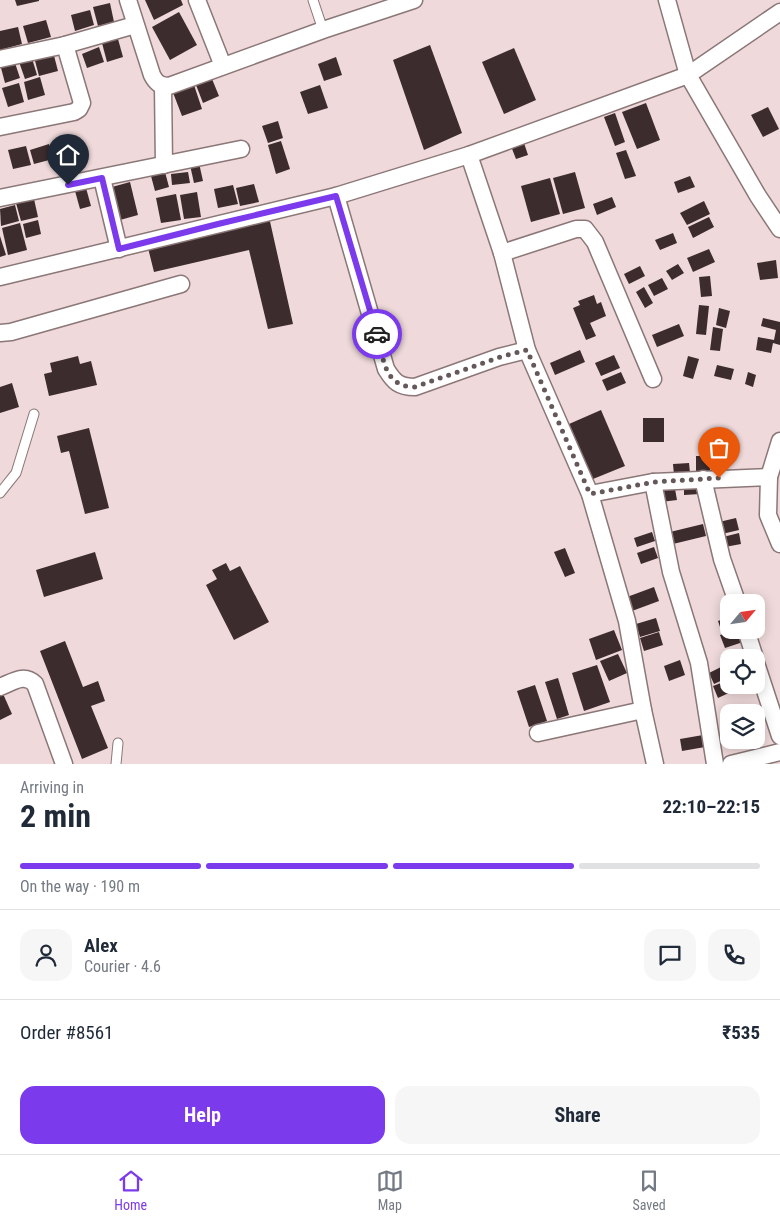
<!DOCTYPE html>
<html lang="en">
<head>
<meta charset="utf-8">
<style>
	body { margin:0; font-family:"Roboto Condensed",sans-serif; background:#f6f6f7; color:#1f2937; height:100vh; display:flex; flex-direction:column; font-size:19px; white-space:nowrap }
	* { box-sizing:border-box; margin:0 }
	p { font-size:16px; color:#747a83 }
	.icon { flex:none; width:28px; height:28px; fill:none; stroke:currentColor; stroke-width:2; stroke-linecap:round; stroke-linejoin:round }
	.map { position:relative; height:764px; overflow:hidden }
	.drawer { display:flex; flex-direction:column; background:#fff; flex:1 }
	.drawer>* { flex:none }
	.needle { width:32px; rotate:61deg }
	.fabs { position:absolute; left:720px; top:594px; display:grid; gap:10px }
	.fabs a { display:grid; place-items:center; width:45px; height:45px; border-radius:10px; background:#fff; box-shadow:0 2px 12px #0003; font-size:25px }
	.pin { position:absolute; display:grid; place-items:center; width:42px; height:42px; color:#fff; margin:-51px -21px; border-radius:50% 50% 50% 0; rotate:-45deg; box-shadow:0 0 5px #0007 }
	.pin .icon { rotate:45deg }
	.courier { position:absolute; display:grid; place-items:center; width:50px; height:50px; margin:-25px; border:4px solid #7c3aed; border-radius:50%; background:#fff; color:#222; box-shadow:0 1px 6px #0007 }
	.overview em { font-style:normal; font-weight:700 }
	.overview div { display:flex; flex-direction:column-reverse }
	.overview { display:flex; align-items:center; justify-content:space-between; height:85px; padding:0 20px }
	h1 { font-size:32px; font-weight:700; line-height:38px }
	.bar { display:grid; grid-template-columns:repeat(4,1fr); gap:8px 5px; align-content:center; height:60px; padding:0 20px }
	.bar i { height:6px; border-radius:4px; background:#e0e1e3 }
	.bar .on { background:#7c3aed }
	.bar p { grid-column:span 4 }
	.line { display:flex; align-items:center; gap:12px; padding:0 20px; border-top:1px solid #e0e1e3 }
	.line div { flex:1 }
	.round { display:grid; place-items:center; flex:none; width:52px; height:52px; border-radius:15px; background:#f6f6f7 }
	.button { display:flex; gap:10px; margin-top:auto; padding:10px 20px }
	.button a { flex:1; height:58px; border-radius:15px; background:#7c3aed; color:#fff; font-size:20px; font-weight:700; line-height:58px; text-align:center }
	.button a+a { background:#f6f6f7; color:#1f2937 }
	.dock { display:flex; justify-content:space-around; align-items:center; height:70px; border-top:1px solid #e0e1e3; background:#fff; font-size:14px; color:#747a83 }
	.dock a { display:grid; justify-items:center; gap:2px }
	.dock .on { color:#7c3aed }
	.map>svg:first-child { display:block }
	.building { fill:#3d2c2d }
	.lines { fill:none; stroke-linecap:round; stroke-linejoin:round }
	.lane-casing { stroke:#8b7778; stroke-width:11 }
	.street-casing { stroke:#8b7778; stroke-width:19 }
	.lane { stroke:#fff; stroke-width:9 }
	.street { stroke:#fff; stroke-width:16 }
	.done { stroke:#655859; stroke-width:5; stroke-dasharray:0 9 }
	.route { stroke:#7c3aed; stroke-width:6 }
</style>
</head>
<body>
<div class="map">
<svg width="780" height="764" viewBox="0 0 780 764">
	<rect width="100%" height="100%" fill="#efd9da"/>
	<g class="building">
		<path d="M15,0H39V1L17,6Z"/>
		<path d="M145,0H181L183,5L154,20Z"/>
		<path d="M110,3L114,22L98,26L93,7Z"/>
		<path d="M90,10L94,25L75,31L71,15Z"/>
		<path d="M179,12L197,45L170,60L152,27Z"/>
		<path d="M46,20L51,37L28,43L23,26Z"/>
		<path d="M18,27L22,44L0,50V31Z"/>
		<path d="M118,39L123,57L107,62L102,43Z"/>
		<path d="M430,45L462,133L424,150L393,60Z"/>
		<path d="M99,47L104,62L87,68L82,54Z"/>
		<path d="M52,48L58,71L39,76L33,53Z"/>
		<path d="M514,48L536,100L504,114L482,62Z"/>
		<path d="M31,55L37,75L25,79L18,59Z"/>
		<path d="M336,57L342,75L324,81L318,64Z"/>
		<path d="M14,60L20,78L5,83L0,64Z"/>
		<path d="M40,77L45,95L28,100L24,82Z"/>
		<path d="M212,79L219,96L203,103L196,85Z"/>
		<path d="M193,82L202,109L182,116L172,90Z"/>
		<path d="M19,83L24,102L8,107L2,88Z"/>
		<path d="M320,85L328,108L308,114L300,92Z"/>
		<path d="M646,103L660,140L637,149L622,112Z"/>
		<path d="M768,107L779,129L763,137L751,115Z"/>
		<path d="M615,113L625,142L615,146L604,117Z"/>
		<path d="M278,121L283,138L268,143L262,126Z"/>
		<path d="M522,137L528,155L516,159L509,141Z"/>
		<path d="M69,139L72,153L56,156L53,142Z"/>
		<path d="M281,141L290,169L276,174L268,145Z"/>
		<path d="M49,144L53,159L34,164L30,150Z"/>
		<path d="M26,146L31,165L13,169L8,150Z"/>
		<path d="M626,150L636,176L625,179L616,153Z"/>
		<path d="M199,163L203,181L194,183L190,165Z"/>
		<path d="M165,172L169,187L155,191L151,176Z"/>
		<path d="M188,172L190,183L172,185L171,174Z"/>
		<path d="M575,172L585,208L563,214L553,178Z"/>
		<path d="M690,176L695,187L678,193L674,182Z"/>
		<path d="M550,178L560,214L531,222L521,186Z"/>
		<path d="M130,182L138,215L120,220L112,187Z"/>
		<path d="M254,184L259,202L240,206L236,188Z"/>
		<path d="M233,185L238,204L218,208L214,189Z"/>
		<path d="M86,188L91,206L80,209L75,191Z"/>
		<path d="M197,192L201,217L184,219L180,195Z"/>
		<path d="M176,194L181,220L161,223L156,198Z"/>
		<path d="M612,197L616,207L597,215L593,204Z"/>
		<path d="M34,199L38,217L21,221L16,203Z"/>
		<path d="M704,201L710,214L687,225L680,213Z"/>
		<path d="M15,205L19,221L1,226L0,209Z"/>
		<path d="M269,217L293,324L268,329L249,250L154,272L148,248Z"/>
		<path d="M709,217L714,227L693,238L688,227Z"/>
		<path d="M38,220L41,234L26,238L23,224Z"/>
		<path d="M20,223L27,250L8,255L2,228Z"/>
		<path d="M673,233L677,243L660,250L655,240Z"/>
		<path d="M0,236L6,255L0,257Z"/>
		<path d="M709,249L715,262L693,272L687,258Z"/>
		<path d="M776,260L778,278L760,280L757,263Z"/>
		<path d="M678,264L684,273L672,280L666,271Z"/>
		<path d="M640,266L645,276L629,284L624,274Z"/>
		<path d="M710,276L712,296L701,297L699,277Z"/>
		<path d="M662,278L668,289L654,296L648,285Z"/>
		<path d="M644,287L653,303L645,308L636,292Z"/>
		<path d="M594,295L597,304L601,302L606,316L590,323L596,336L586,340L573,308L580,305L578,301Z"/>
		<path d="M699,305L709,306L706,335L696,334Z"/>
		<path d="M719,308L730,311L726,328L716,325Z"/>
		<path d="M763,318L780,322V345L773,343L771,353L756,350L758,337L774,340L776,330L761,326Z"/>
		<path d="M679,324L684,336L657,347L652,335Z"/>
		<path d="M713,327L723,329L720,351L710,350Z"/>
		<path d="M580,350L585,362L555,375L550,363Z"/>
		<path d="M614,355L620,368L601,376L595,363Z"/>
		<path d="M78,356L80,364L91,361L97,385L49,396L44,374L52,372L50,363Z"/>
		<path d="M688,356L699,359L693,379L683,376Z"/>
		<path d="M717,365L734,369L731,380L714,376Z"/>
		<path d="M621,372L626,383L607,391L602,380Z"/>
		<path d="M748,372L756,375L753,387L745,384Z"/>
		<path d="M12,383L19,407L0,413V387Z"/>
		<path d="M601,410L625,466L593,479L569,424Z"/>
		<rect x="643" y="418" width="21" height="24"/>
		<path d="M89,428L109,508L85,514L69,451L61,453L57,436Z"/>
		<rect x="696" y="456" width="14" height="16"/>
		<path d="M689,463L690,473L674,475L673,464Z"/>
		<path d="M684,485H699L700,494L684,495Z"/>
		<path d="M675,489L677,500L661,502L659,491Z"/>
		<path d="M736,518L739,530L722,534L719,522Z"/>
		<path d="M703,524L706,536L673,544L670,532Z"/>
		<path d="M652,532L655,541L637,547L634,538Z"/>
		<path d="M739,533L741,544L725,547L723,537Z"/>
		<path d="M654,547L658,558L641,564L637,553Z"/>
		<path d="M565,548L575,573L565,577L554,552Z"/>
		<path d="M95,552L103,579L44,597L36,570Z"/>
		<path d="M226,563L230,571L240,566L269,622L234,640L206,585L217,579L212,570Z"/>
		<path d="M654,587L659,601L632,611L627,597Z"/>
		<path d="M729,617V630L722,633L718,621Z"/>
		<path d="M656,618L660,631L640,637L636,624Z"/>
		<path d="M614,630L622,650L596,660L589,639Z"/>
		<path d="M736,630H739L743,642L725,648L720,635Z"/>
		<path d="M659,632L663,645L644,651L640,638Z"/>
		<path d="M65,641L83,687L98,681L105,701L91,706L108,748L82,759L40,651Z"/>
		<path d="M618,654L627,673L609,681L600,661Z"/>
		<path d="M680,660L685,675L669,681L664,666Z"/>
		<path d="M727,664L729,668V677L714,684L709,673Z"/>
		<path d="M597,665L610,702L584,711L572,673Z"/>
		<path d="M558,678L569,715L557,719L545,682Z"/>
		<path d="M729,680V685H731L733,691L718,698L713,686Z"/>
		<path d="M535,685L547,721L529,727L517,691Z"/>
		<path d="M733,685H748L736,690Z"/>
		<path d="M0,687L12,714L0,720Z"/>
		<path d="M703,735L705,747L682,751L680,739Z"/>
	</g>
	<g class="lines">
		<g class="lane-casing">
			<g id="lane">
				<path d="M313,0L323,30"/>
				<path d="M0,493L16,473L34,414"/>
				<path d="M116,764L118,743"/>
			</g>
		</g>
		<g class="street-casing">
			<g id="street">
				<path d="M128,0L152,75C156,83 160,86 169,86L323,30L414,0"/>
				<path d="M197,0L223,66"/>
				<path d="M667,0L688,75L758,196L780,229"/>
				<path d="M0,59L65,45L135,25"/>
				<path d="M163,86L164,165"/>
				<path d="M0,127L74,112L79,109L82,103L65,45"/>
				<path d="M469,155L502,253L527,350L590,494L627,621L643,710L655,764"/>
				<path d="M102,178L119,249"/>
				<path d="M336,196L386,369C394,382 399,387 415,387L499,357L527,350"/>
				<path d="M0,198L241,149"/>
				<path d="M502,253L576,229H585L595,242L653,379"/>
				<path d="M0,277L336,196L469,155L688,75L780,12"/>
				<path d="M0,333L11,332L181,284"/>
				<path d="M780,441L769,477L768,515L780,544"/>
				<path d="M703,479L722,559L737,602"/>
				<path d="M653,482L671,572L699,663L715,764"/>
				<path d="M590,494L653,482L769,477"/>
				<path d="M746,630L755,658"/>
				<path d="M756,663L780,736"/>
				<path d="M0,687C13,682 24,673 35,684L64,764"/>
				<path d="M538,733L643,710"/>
				<path d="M731,764L780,752"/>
			</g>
		</g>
		<use href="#lane" class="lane"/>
		<use href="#street" class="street"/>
	</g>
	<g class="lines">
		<path class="done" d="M377,334C384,358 383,387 415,387L500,357L527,350L590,494L654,482L719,478"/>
		<path class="route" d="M68,185L102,178L119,249L218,224L336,196L377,334"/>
	</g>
</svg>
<div class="fabs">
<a><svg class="needle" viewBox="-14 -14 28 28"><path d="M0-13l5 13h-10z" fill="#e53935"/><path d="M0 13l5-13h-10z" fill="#747a83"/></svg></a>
<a><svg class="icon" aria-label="locate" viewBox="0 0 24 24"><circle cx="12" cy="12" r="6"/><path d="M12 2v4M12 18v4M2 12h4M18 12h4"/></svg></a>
<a><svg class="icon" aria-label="layers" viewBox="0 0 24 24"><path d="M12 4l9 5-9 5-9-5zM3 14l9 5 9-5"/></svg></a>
</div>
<div class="pin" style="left:719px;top:478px;background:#ea580c"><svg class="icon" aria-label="bag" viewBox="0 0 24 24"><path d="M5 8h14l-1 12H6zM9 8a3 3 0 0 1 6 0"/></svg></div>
<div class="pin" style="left:68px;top:185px;background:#1f2937"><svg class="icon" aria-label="home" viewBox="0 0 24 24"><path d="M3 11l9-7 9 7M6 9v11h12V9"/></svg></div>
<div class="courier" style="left:377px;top:334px"><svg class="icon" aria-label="car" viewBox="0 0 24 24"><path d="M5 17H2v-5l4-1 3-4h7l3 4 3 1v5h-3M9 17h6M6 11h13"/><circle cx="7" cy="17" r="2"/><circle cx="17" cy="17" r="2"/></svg></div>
</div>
<section class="drawer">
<div class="overview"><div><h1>2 min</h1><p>Arriving in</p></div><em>22:10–22:15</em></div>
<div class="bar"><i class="on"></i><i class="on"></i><i class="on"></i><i></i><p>On the way · 190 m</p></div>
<div class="line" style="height:90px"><a class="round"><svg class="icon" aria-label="person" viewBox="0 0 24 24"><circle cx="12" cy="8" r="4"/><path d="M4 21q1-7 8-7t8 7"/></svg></a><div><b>Alex</b><p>Courier · 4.6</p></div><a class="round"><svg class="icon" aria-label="chat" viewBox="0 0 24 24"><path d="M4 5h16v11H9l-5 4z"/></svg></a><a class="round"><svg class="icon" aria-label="phone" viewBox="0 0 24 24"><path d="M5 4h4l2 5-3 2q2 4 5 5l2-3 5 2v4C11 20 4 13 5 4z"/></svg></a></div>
<div class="line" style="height:65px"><div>Order #8561</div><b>₹535</b></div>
<div class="button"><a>Help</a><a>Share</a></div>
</section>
<nav class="dock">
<a class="on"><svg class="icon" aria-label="home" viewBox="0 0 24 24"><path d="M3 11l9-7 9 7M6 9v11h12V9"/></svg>Home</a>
<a><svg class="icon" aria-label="map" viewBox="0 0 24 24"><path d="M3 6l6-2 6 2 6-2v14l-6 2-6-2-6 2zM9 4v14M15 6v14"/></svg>Map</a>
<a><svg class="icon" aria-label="saved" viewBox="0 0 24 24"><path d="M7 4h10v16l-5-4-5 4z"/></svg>Saved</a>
</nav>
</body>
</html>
